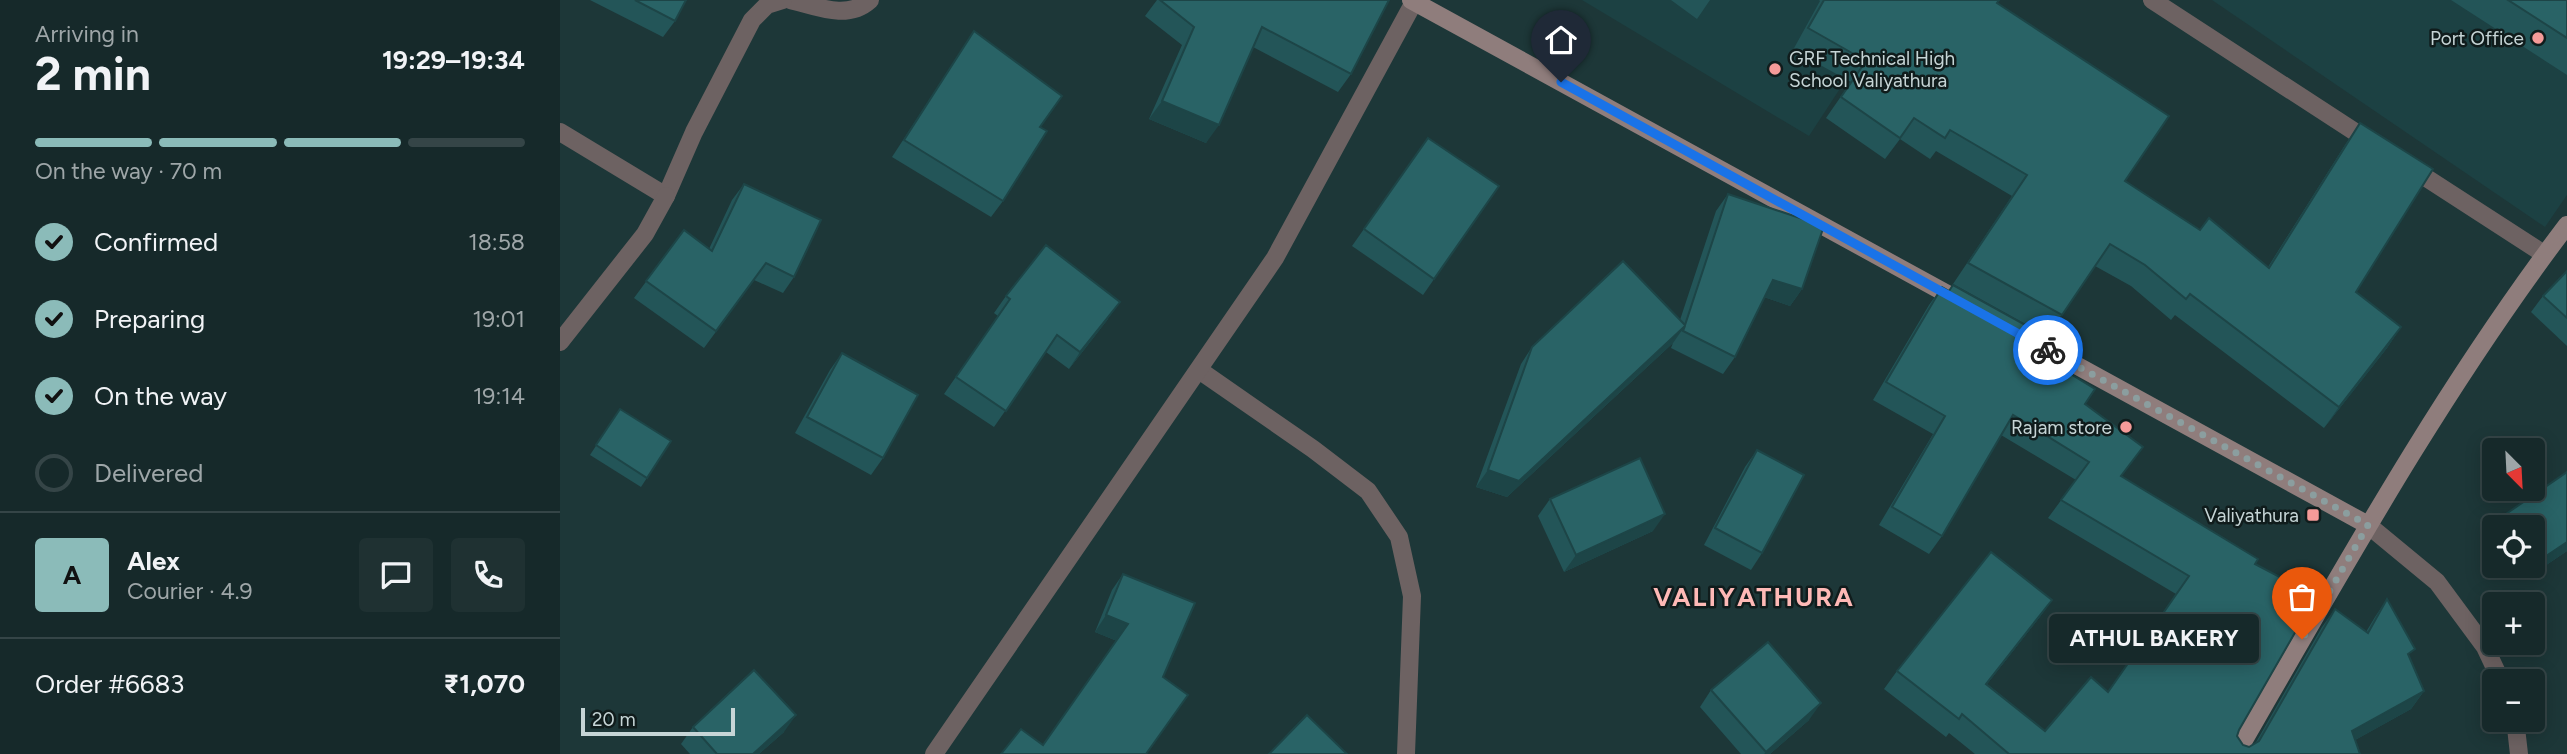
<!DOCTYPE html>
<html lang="en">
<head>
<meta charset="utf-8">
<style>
	body { margin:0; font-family:Figtree,sans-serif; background:#1f3132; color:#f1f3f6; height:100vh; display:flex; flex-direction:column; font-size:26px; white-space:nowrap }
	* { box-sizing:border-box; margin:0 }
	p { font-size:23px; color:#9ea6a8 }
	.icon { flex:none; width:38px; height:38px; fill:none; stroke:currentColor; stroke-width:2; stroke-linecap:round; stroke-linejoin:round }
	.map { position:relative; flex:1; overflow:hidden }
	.drawer { display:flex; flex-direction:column; background:#16292a; width:560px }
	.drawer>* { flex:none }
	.needle { width:46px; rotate:156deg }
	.tools { position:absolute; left:1922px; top:438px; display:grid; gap:14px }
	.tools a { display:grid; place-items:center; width:63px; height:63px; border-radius:7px; background:#16292a; box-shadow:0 4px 18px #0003,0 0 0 2px #354547; font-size:35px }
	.scale { position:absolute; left:21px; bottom:18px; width:154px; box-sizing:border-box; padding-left:7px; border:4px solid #c6d5d6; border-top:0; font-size:19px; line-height:24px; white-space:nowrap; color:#c6d5d6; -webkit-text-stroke:5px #101c1c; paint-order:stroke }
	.pin { position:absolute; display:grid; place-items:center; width:60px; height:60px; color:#fff; margin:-72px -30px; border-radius:50% 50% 50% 0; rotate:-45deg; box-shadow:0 0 7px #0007 }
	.pin .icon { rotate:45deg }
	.courier { position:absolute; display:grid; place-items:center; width:70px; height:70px; margin:-35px; border:5px solid #1a73e8; border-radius:50%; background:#fff; color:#222; box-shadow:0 2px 9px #0007 }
	.bubble { position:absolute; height:49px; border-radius:7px; background:#16292a; box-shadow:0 4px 18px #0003,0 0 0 2px #354547; font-size:23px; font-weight:700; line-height:49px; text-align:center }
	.summary em { font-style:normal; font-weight:700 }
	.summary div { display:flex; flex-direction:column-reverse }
	.summary { display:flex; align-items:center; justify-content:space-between; height:119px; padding:0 35px }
	h1 { font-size:46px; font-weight:700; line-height:52px }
	.bar { display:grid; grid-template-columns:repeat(4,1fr); gap:10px 7px; align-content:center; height:84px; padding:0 35px }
	.bar i { height:9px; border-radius:5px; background:#354547 }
	.bar .on { background:#8bbbb9 }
	.bar p { grid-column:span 4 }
	.line { display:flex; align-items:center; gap:18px; padding:0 35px; border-top:2px solid #354547 }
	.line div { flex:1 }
	.round { display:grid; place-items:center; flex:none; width:74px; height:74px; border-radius:7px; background:#1f3132 }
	ol { padding:0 35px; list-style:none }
	li { display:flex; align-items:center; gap:21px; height:77px }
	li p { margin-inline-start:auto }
	li .icon { padding:7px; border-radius:50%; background:#8bbbb9; color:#111; stroke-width:4 }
	li:last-child { color:#9ea6a8 }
	li i { width:38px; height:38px; border:4px solid #354547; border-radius:50% }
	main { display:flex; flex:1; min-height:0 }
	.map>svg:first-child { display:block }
	.built { fill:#1c4143 }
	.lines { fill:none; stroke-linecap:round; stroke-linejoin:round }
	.lane { stroke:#6d6262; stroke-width:18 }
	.street { stroke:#6d6262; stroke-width:18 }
	.secondary { stroke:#8f7d7c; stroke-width:18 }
	.wall { fill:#235558 }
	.shaded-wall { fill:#1d4547 }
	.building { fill:#296366; stroke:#1d4547; stroke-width:2 }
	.done { stroke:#8b9e9f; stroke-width:7; stroke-dasharray:0 12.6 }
	.route { stroke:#1a73e8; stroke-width:9 }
	.poi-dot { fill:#f59b99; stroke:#101c1c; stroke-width:2.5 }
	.labels { text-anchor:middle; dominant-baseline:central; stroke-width:5; stroke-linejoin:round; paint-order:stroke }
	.poi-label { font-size:19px; fill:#c6d5d6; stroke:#101c1c; text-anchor:end }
	.district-label { font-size:26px; font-weight:bold; letter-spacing:2px; fill:#feb9b6; stroke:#101c1c }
</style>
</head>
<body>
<main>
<section class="drawer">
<div class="summary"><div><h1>2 min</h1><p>Arriving in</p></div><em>19:29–19:34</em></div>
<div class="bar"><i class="on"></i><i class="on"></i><i class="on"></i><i></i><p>On the way · 70 m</p></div>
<ol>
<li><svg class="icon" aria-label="check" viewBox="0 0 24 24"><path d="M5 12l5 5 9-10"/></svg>Confirmed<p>18:58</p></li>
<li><svg class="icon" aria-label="check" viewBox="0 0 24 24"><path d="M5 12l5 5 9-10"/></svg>Preparing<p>19:01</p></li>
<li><svg class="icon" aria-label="check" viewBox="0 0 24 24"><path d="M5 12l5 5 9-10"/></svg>On the way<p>19:14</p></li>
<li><i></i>Delivered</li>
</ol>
<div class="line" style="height:126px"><b class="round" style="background:#8bbbb9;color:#111">A</b><div><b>Alex</b><p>Courier · 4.9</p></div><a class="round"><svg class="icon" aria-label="chat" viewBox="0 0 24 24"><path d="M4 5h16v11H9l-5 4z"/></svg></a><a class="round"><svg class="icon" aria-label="phone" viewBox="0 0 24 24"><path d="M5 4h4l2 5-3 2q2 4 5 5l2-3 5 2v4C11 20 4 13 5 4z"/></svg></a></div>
<div class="line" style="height:91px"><div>Order #6683</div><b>₹1,070</b></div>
</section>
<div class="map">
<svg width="2007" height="754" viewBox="0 0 2007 754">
	<rect width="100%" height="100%" fill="#1d3738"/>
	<g class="built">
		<path d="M1022,0H1338L1249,136Z"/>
		<path d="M1652,0H2007V195L1985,227Z"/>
	</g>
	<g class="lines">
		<g class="lane">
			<path d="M1592,0L1812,143"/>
			<path d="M1848,166L1984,254"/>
		</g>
		<g class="street">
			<path d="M230,0C256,6 287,21 310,0"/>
			<path d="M0,132L106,196L134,132L192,20L207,5L223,0"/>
			<path d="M0,342L85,234L106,196"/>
			<path d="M639,370L753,449L808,491L839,537L852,596L846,754"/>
			<path d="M1808,525L1877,582L1925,647L1941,681"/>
			<path d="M1955,719L1959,754"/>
			<path d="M374,754L715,258L854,2"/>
		</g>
		<g class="secondary">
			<path d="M851,0L1400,301"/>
			<path d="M1470,340L1808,525"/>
			<path d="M1676,754C1780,574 1881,391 2007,225"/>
		</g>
	</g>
	<g class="wall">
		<path d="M30,0H126L115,21L103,37Z"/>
		<path d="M597,0H829L791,74L778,92L693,47L646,143L589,119L622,45L585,16Z"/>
		<path d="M1111,0H1150L1137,19Z"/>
		<path d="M1259,0H1439L1437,3L1565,181L1640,230L1708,267L1785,145L1800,123L1796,292L1841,327L1827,348L1764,428L1615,315L1611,320L1571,286L1535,266L1487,336L1393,284L1452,196L1376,151L1370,159L1340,139L1325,159L1266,118L1291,82L1233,50L1260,1Z"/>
		<path d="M1891,0H2007V75Z"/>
		<path d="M414,31L480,127L443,201L431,217L332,157Z"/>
		<path d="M868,138L939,186L863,295L792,246Z"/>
		<path d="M184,184L234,277L223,293L194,280L144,348L74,298L124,230L149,249L172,200Z"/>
		<path d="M1168,194L1242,289L1230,306L1204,297L1175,357L1163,374L1111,348L1113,343L947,497L916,487L961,364L972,347L1120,320L1156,211Z"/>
		<path d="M2007,271V346L1971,312L1983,296Z"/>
		<path d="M1382,287L1482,344L1486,359L1525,404L1583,447L1561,476L1695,564L1677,736L1683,745L1689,747L1695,744L1762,627L1775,609L1806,632L1815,617L1827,599L1849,658L1864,691L1851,709L1795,740L1800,754H1415L1389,733L1386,737L1324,689L1337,671L1492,600L1479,618L1427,684L1485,731L1548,692L1616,594L1488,518L1516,480L1441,435L1382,536L1369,554L1319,525L1373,434L1313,400L1369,305Z"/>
		<path d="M446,296L548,319L509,369L486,352L434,427L384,394L438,316L434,313Z"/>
		<path d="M282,353L323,458L311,475L235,433L270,370Z"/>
		<path d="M60,409L111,441L81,487L30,455Z"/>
		<path d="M1197,450L1202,553L1191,570L1144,545L1185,467Z"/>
		<path d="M2007,472V551L1964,580L1954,565H1972V527H1936L1943,516Z"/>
		<path d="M990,499L1093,531L1004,572L978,516Z"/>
		<path d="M563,574L603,677L586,754L483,745L557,641L535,632L552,590Z"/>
		<path d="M1151,690L1249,720L1210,754H1181L1140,707Z"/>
		<path d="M133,727L224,732L199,754H130L121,744Z"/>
	</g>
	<g class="shaded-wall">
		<path d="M602,101L659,125L646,143L589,119Z"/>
		<path d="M1213,280L1242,289L1230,306L1201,296Z"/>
		<path d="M560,302L548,319L509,369L520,352Z"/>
		<path d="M1125,326L1113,343L947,497L916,487L928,470Z"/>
		<path d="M1841,327L1827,348L1764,428L1779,407Z"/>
		<path d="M1105,514L1093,531L1004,572L1016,555Z"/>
		<path d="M2007,542V551L1964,580L1976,563Z"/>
		<path d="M1492,600L1479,618L1413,702L1426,684Z"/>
		<path d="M546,615L568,624L557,641L535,632Z"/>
		<path d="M1864,691L1851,709L1779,749L1792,731Z"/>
		<path d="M1261,703L1249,720L1210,754H1204Z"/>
		<path d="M236,715L224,732L199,754H193Z"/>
	</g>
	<g class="building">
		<path d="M75,0H126L115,21Z"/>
		<path d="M600,0H829L791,74L702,27L659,125L602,101L634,27Z"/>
		<path d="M1264,0H1439L1437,3L1609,116L1565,181L1640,230L1649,218L1709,268L1800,123L1873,169L1796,292L1841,327L1779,407L1630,294L1626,299L1585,265L1550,244L1502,315L1408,263L1467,175L1390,130L1385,138L1354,118L1340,138L1281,97L1306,61L1248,28Z"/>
		<path d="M1948,0H2007V38Z"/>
		<path d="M414,31L502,96L480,127L487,131L443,201L344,140Z"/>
		<path d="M868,138L939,186L874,279L804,229Z"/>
		<path d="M184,184L261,220L234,277L206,263L156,331L86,281L124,230L152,251Z"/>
		<path d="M1168,194L1264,226L1242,289L1213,280L1175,357L1123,331L1125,326L959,481L928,470L972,347L1063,261L1125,325Z"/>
		<path d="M486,245L560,302L520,352L497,335L446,411L396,377L450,299L446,296Z"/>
		<path d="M2007,271V318L1983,296Z"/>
		<path d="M1393,285L1487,337L1482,344L1491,350L1486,359L1535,389L1525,404L1583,447L1561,476L1698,559L1695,564L1756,596L1679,730L1677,736L1683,745L1689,747L1699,741L1775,609L1808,633L1827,599L1855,649L1848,654L1864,691L1792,731L1800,754H1449L1402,714L1399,719L1337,671L1431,552L1492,600L1426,684L1485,731L1531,677L1548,692L1629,576L1501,500L1529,462L1453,415L1382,536L1332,507L1385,416L1326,382L1382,287L1389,291Z"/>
		<path d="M282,353L358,395L323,458L247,417Z"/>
		<path d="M60,409L111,441L87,478L36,445Z"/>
		<path d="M1197,450L1244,475L1202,553L1155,528Z"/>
		<path d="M1080,458L1105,514L1016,555L990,499Z"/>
		<path d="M2007,472V542L1976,563L1972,558V527H1950L1943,516Z"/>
		<path d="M563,574L635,603L603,677L628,695L586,754H441L461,729L483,745L568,624L546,615Z"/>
		<path d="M1208,642L1261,703L1206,752L1151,690Z"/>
		<path d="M194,670L236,715L193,754H157L133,727Z"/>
		<path d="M747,715L787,754H709Z"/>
	</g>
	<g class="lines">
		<path class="done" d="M1488,350L1808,525L1742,639"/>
		<path class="route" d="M1001,82L1488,350"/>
	</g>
	<g class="poi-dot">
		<circle cx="1978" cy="38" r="7"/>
		<circle cx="1215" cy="69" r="7"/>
		<circle cx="1566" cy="427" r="7"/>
		<rect x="1746" y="508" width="14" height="14" rx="3.5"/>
	</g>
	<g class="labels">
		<g class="poi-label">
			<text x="1964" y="38">Port Office</text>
			<text x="1229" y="58" text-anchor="start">GRF Technical High<tspan x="1229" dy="22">School Valiyathura</tspan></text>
			<text x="1552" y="427">Rajam store</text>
			<text x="1739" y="515">Valiyathura</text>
		</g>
		<g class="district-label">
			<text x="1194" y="597">VALIYATHURA</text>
		</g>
	</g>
</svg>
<div class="tools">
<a><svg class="needle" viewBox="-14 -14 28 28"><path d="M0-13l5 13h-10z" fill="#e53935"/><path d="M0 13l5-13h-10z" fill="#9ea6a8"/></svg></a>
<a><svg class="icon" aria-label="locate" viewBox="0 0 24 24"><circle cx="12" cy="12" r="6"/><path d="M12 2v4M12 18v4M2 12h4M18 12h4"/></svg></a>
<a>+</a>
<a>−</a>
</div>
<div class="scale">20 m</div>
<div class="pin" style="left:1742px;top:639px;background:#ea580c"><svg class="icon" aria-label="bag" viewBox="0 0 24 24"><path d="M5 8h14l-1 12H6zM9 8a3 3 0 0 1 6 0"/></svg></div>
<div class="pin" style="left:1001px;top:82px;background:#1f2937"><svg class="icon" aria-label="home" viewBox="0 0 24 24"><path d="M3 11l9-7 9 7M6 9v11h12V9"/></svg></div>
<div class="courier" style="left:1488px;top:350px"><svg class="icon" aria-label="bike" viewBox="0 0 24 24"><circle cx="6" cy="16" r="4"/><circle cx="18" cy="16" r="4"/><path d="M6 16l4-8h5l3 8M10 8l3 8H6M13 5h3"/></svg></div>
<div class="bubble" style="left:1489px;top:614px;width:210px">ATHUL BAKERY</div>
</div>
</main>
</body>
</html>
